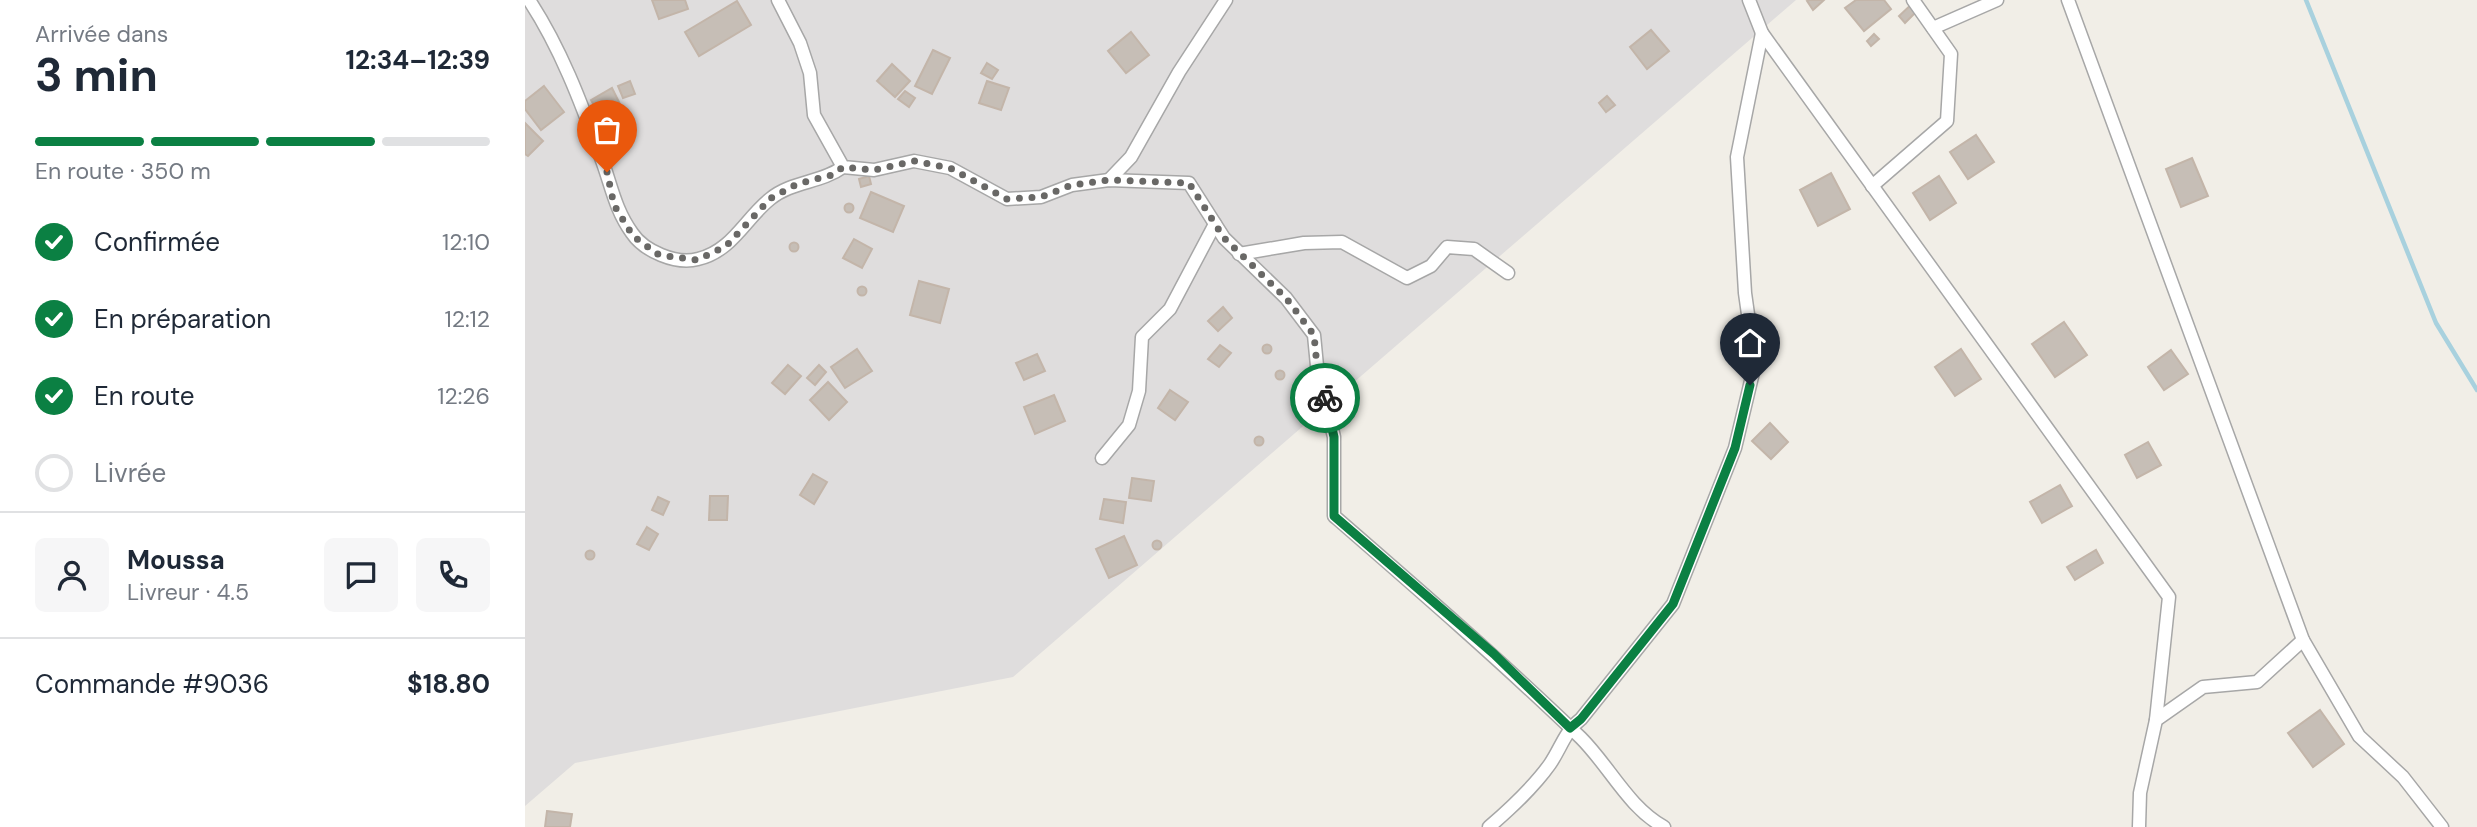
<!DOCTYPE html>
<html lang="fr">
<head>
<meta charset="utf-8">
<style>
	body { margin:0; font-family:"DM Sans",sans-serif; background:#f6f6f7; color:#1f2937; height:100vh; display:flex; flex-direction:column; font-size:26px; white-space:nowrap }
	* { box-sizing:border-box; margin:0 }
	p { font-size:23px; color:#747a83 }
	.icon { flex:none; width:38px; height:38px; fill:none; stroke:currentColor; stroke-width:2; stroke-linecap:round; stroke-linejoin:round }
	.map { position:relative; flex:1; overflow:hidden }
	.sheet { display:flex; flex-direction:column; background:#fff; width:525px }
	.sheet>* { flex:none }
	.pin { position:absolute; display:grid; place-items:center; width:60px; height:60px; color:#fff; margin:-72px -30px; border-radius:50% 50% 50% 0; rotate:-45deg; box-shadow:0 0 7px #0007 }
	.pin .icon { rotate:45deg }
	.courier { position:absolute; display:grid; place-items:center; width:70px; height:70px; margin:-35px; border:5px solid #0b8043; border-radius:50%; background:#fff; color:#222; box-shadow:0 2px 9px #0007 }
	.summary em { font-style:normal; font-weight:700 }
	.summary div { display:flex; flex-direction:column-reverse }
	.summary { display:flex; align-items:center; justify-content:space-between; height:119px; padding:0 35px }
	h1 { font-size:46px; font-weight:700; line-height:52px }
	.bar { display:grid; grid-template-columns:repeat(4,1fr); gap:10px 7px; align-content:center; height:84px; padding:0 35px }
	.bar i { height:9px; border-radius:5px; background:#e0e1e3 }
	.bar .active { background:#0b8043 }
	.bar p { grid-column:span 4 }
	.line { display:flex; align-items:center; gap:18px; padding:0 35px; border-top:2px solid #e0e1e3 }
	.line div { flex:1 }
	.round { display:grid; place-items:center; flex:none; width:74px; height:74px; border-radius:10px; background:#f6f6f7 }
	ol { padding:0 35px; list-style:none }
	li { display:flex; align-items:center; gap:21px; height:77px }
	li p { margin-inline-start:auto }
	li .icon { padding:7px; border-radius:50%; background:#0b8043; color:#fff; stroke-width:4 }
	li:last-child { color:#747a83 }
	li i { width:38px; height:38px; border:4px solid #e0e1e3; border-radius:50% }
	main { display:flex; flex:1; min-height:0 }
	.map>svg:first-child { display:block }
	.residential { fill:#dfdddd }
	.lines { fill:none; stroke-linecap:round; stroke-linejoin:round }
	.stream { stroke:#a8d1de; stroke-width:4.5 }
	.building { fill:#c6beb6; stroke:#c3b5a9; stroke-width:2 }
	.street-casing { stroke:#a7a7a7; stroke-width:15 }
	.street { stroke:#fff; stroke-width:12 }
	.done { stroke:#696866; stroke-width:7; stroke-dasharray:0 12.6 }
	.route { stroke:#0b8043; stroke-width:9 }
</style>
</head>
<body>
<main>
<section class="sheet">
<div class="summary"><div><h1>3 min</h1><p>Arrivée dans</p></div><em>12:34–12:39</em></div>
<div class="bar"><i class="active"></i><i class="active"></i><i class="active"></i><i></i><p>En route · 350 m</p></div>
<ol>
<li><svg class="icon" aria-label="check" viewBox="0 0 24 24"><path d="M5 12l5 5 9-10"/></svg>Confirmée<p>12:10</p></li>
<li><svg class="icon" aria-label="check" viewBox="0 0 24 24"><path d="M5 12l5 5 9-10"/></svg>En préparation<p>12:12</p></li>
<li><svg class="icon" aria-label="check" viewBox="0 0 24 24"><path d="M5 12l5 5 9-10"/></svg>En route<p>12:26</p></li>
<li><i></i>Livrée</li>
</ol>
<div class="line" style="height:126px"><a class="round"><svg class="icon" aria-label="person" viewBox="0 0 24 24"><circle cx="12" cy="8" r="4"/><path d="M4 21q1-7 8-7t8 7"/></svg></a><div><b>Moussa</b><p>Livreur · 4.5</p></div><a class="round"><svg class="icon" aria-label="chat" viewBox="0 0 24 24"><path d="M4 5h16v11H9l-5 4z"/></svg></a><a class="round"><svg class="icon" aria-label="phone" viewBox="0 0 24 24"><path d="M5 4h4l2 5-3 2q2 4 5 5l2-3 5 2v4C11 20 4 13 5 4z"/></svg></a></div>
<div class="line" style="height:91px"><div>Commande #9036</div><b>$18.80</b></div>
</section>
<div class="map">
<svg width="1952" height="827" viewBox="0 0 1952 827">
	<rect width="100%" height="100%" fill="#f1eee7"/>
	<path class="residential" d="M0,0H1271L488,677L50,763L0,806Z"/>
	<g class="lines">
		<path class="stream" d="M1781,0L1911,323L1952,390"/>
	</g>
	<g class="building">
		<path d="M127,0H160L163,9L134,19Z"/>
		<path d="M1299,0L1288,10L1282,1L1284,0Z"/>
		<path d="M1331,0H1359L1366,9L1339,31L1320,8Z"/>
		<path d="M212,1L226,25L174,56L160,32Z"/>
		<path d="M1388,3L1394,9L1380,23L1374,16Z"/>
		<path d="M1126,30L1144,51L1122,69L1105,47Z"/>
		<path d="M606,32L624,55L601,73L583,51Z"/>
		<path d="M1349,34L1354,39L1346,46L1342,41Z"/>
		<path d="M408,50L425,58L407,94L390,86Z"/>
		<path d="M462,63L473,70L467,79L456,73Z"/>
		<path d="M367,64L385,81L370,97L352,81Z"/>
		<path d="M105,81L110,94L98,98L93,86Z"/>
		<path d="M462,81L484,88L476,110L454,103Z"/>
		<path d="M19,86L39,112L16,130L0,109V101Z"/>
		<path d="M87,88L96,106L76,117L66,100Z"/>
		<path d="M380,91L390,98L384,107L373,99Z"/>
		<path d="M1082,96L1090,105L1081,112L1074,103Z"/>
		<path d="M0,123L18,141L3,156L0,154Z"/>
		<path d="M1451,135L1469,162L1443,179L1425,152Z"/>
		<path d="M1667,158L1683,196L1656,207L1641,169Z"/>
		<path d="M1306,173L1325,209L1293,226L1275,190Z"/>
		<path d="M344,176L346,184L336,187L334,179Z"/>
		<path d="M1414,176L1431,203L1405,220L1388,193Z"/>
		<path d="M346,192L379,206L368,232L335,218Z"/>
		<circle cx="324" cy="208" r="4.5"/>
		<path d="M329,239L347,249L337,268L318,258Z"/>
		<circle cx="269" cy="247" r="4.5"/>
		<path d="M394,281L424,289L415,323L385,315Z"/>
		<circle cx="337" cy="291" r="4.5"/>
		<path d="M698,307L707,318L693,331L683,321Z"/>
		<path d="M1539,322L1562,355L1530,377L1507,344Z"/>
		<circle cx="742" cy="349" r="4.5"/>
		<path d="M695,345L706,353L694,367L683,359Z"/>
		<path d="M332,349L347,371L320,388L306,367Z"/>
		<path d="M1436,349L1456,379L1430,396L1410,367Z"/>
		<path d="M1646,350L1663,374L1639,390L1623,367Z"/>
		<path d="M512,354L520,371L499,380L491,363Z"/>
		<path d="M263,365L276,376L260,394L247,383Z"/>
		<path d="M294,365L301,372L290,385L282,378Z"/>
		<circle cx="755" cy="375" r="4.5"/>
		<path d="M303,382L322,402L304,420L285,400Z"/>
		<path d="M645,390L663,402L650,420L633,408Z"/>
		<path d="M529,395L540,421L510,434L499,407Z"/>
		<path d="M1245,423L1263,442L1246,459L1227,441Z"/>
		<circle cx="734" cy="441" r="4.5"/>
		<path d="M1623,442L1636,465L1612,478L1600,455Z"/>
		<path d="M288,474L302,482L289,504L275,495Z"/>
		<path d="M607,478L629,481L626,501L604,498Z"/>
		<path d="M1535,485L1547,506L1517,523L1505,502Z"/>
		<path d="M185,496H203L202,520H184Z"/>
		<path d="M133,497L144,502L138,515L127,510Z"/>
		<path d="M579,499L601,502L598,523L575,519Z"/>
		<path d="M122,527L133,534L124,550L112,544Z"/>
		<path d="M599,536L612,565L584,578L571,549Z"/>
		<circle cx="632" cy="545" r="4.5"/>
		<path d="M1571,550L1578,563L1550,580L1542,567Z"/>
		<circle cx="65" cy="555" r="4.5"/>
		<path d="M1795,710L1819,744L1788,767L1763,733Z"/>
		<path d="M22,811L47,814L45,827H20Z"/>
	</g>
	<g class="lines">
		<g class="street-casing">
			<g id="street">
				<path d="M4,0C35,47 56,102 75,155C86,183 89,208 107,233C119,251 151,265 173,259C207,251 220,219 245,199C267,181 296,183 318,167"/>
				<path d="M253,0L275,43L285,73L289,115L318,167L349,170L389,161L425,168L482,199L516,197L547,185L584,180L664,183L699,238L761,298L789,335L792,366L809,437V516C893,589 976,661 1056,738C1085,767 1103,807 1139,827"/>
				<path d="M1224,0L1237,33L1644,597L1631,720"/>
				<path d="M1543,0L1778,640L1834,736L1878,777L1917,827"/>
				<path d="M1408,28L1472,0"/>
				<path d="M584,180L606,157L654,72L701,0"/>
				<path d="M1347,186L1422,121L1426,54L1388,0"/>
				<path d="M714,254L779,243L817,242L882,278L906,266L922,247L949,249L983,273"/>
				<path d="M577,458L604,425L614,391L617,337L645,309L690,224"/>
				<path d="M964,827C986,808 1008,788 1025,764C1036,748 1040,731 1056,719L1148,604L1210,448L1230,364L1220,293L1212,157L1237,33"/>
				<path d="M1614,827L1615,793L1631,720L1678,687L1732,682L1778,640"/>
			</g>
		</g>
		<use href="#street" class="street"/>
	</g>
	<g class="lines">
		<path class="done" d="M82,172L89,205L108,236L134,255L172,260L201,246L246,198L272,184L307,175L318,167L349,170L389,161L425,168L482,199L516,197L547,185L584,180L664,183L699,238L761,298L789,335L792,366L800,398"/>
		<path class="route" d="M800,398L809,437V516L969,654L1045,728L1056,719L1148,604L1210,448L1225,385"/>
	</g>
</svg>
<div class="pin" style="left:82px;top:172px;background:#ea580c"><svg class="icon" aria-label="bag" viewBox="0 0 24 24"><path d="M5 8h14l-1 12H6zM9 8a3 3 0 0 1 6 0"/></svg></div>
<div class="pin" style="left:1225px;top:385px;background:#1f2937"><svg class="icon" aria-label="home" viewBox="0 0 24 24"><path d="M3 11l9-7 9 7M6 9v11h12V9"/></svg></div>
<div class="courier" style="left:800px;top:398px"><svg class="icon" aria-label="bike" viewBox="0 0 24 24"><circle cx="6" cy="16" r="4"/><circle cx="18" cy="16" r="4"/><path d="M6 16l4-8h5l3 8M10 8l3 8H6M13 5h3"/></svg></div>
</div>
</main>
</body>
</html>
